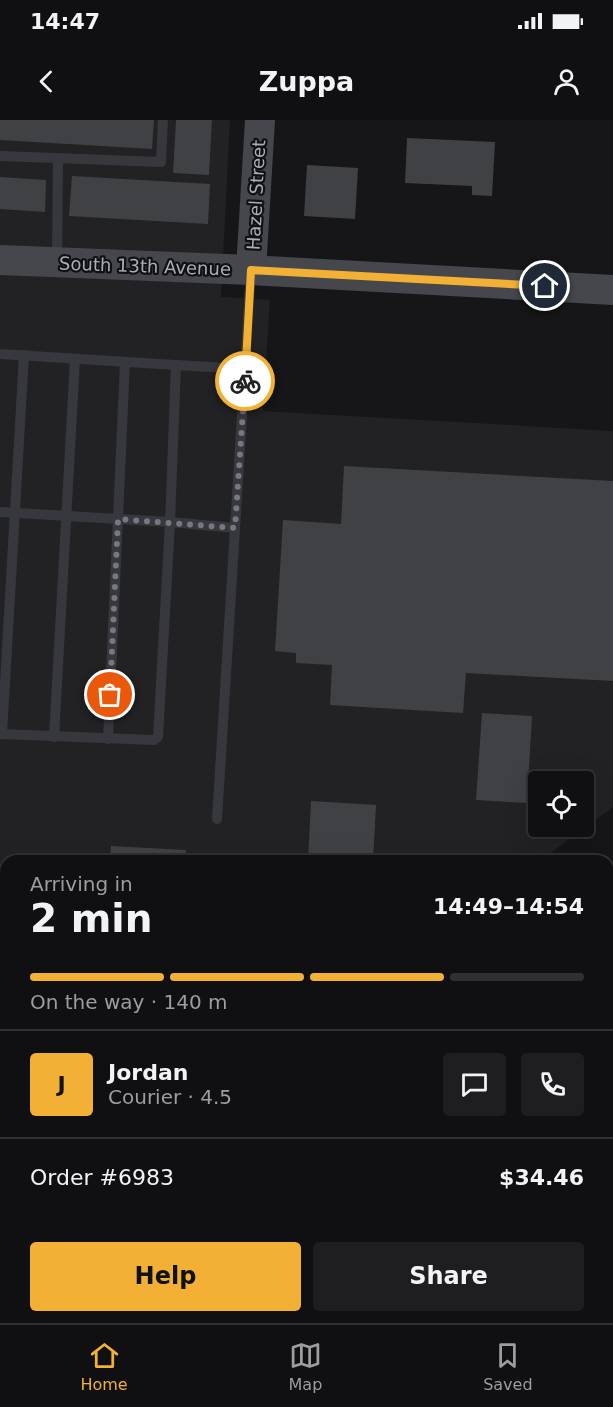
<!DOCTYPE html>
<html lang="en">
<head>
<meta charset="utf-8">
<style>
	body { margin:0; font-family:"DejaVu Sans",sans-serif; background:#1e1e20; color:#f1f3f6; height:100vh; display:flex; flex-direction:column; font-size:22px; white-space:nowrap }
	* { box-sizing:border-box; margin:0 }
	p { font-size:20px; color:#9c9d9f }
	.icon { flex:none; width:33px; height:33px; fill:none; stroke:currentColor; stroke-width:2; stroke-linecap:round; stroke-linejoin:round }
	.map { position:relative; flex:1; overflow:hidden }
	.drawer { position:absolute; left:0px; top:735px; width:614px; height:468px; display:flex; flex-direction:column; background:#101012; border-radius:18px 18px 0 0; box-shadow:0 6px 24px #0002,0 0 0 2px #303032 }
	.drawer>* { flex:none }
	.fabs { position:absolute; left:528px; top:651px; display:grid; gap:12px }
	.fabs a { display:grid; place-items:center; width:66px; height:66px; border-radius:6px; background:#101012; box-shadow:0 6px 24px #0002,0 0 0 2px #303032; font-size:30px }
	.pin { position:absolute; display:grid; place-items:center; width:51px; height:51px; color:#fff; margin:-26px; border:3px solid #fff; border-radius:50%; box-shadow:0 2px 6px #0007 }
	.courier { position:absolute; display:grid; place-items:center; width:60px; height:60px; margin:-30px; border:4px solid #f2b134; border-radius:50%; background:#fff; color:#222; box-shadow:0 2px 8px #0007 }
	.overview em { font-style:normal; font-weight:700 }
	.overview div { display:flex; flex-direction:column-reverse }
	.overview { display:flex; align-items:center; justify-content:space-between; height:102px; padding:0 30px }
	h1 { font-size:39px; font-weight:700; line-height:45px }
	.bar { display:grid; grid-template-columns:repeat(4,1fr); gap:9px 6px; align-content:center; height:72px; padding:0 30px }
	.bar i { height:8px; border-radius:4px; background:#303032 }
	.bar .active { background:#f2b134 }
	.bar p { grid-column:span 4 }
	.line { display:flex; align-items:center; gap:15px; padding:0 30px; border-top:2px solid #303032 }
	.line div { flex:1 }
	.round { display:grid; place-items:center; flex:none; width:63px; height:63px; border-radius:6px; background:#1e1e20 }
	.primary-button { display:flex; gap:12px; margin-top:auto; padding:12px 30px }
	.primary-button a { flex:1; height:69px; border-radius:6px; background:#f2b134; color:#111; font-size:24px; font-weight:700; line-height:69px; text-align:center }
	.primary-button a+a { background:#1e1e20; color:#f1f3f6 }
	.status { display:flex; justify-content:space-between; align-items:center; height:42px; padding:0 30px; background:#101012; direction:ltr }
	.status svg { height:16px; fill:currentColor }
	header { display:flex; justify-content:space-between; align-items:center; height:78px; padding:0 30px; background:#101012; font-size:27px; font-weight:700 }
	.dock { display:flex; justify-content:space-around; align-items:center; height:84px; border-top:2px solid #303032; background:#101012; font-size:16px; color:#9c9d9f }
	.dock a { display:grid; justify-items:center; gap:3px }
	.dock .active { color:#f2b134 }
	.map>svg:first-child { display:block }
	.built { fill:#222225; fill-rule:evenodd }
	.water { fill:#2c353c }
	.building { fill:#404145 }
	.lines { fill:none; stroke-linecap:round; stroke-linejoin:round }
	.path { stroke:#3d3f44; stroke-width:4; stroke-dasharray:3 4.5; stroke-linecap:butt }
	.lane { stroke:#37383d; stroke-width:10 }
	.secondary { stroke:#45474d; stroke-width:30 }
	.highway { stroke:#63666e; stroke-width:33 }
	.done { stroke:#757880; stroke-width:6; stroke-dasharray:0 10.8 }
	.route { stroke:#f2b134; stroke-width:8 }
	.labels { text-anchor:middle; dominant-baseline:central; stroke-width:4.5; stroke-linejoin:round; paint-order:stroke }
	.street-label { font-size:18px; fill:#a8adb8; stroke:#111113 }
</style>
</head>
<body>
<div class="status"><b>14:47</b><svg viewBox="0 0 49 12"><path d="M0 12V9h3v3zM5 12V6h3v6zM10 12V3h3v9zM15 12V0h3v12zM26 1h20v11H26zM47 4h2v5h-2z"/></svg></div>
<header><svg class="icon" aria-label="back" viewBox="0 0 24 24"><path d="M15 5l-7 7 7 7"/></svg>Zuppa<svg class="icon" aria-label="person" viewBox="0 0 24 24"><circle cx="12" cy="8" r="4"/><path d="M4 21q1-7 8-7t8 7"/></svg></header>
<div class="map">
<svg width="613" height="1203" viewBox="0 0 613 1203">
	<rect width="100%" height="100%" fill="#161618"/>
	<path class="built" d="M0,0H230L221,177L270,180L263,291L613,311V687L540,741H6V819L0,825ZM538,662H584V706H538Z"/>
	<path class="water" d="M6,836V945L0,951V842Z"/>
	<g class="building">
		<path d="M0,0H154L152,29L0,20Z"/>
		<path d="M176,0H212L209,55L173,53Z"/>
		<path d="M407,18L495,22L492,76L472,75V66L405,63Z"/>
		<path d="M307,45L358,48L355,99L304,96Z"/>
		<path d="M72,56L210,64L208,104L69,96Z"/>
		<path d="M0,57L46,60L45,92L0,89Z"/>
		<path d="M344,346L613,361V561L466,553L463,593L330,585L332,545L296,543V533L275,531L283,400L341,404Z"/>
		<path d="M482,593L532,596L527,683L476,680Z"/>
		<path d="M311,681L376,685L373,741H308Z"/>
		<path d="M111,726L186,730L185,741H110Z"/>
	</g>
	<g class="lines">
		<g class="path">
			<path d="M608,883L613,879"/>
			<path d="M262,1203L267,1197"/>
		</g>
		<g class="lane">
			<path d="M0,36L161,42L163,0"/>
			<path d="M57,140L58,38"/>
			<path d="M0,234L176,245"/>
			<path d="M0,392L170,402L158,617L154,620L0,614"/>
			<path d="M235,408L170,402L176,245L245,249"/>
			<path d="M2,614L24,235"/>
			<path d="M54,617L75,239"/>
			<path d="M108,619L125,242"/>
			<path d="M217,699L251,150"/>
		</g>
		<g class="secondary">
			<path d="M0,140L251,150L613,170"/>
			<path d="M251,150L260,0"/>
		</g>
		<g class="highway">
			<path d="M608,977L613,974"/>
			<path d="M608,1073L613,1068"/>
			<path d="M373,1203L378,1197"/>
			<path d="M467,1203L473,1197"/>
		</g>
	</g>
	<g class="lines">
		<path class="done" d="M110,575L118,399L235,408L245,261"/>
		<path class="route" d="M245,261L251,150L545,166"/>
	</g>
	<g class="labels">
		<g class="street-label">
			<text transform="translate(256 75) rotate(-87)">Hazel Street</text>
			<text transform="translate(145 146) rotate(2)">South 13th Avenue</text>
		</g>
	</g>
</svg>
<div class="fabs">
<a><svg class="icon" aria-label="locate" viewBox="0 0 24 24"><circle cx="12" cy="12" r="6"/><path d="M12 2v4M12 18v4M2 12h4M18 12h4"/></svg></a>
</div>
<div class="pin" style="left:110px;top:575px;background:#ea580c"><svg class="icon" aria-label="bag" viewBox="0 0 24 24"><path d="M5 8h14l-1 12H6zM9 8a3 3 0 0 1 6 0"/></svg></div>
<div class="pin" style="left:545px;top:166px;background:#1f2937"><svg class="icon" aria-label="home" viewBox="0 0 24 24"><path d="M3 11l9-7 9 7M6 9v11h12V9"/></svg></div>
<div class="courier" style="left:245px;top:261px"><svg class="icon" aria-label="bike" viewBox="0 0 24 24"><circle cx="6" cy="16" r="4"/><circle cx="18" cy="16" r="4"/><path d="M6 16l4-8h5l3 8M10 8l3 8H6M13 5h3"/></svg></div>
<section class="drawer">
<div class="overview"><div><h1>2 min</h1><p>Arriving in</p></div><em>14:49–14:54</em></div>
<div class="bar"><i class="active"></i><i class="active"></i><i class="active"></i><i></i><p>On the way · 140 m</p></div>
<div class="line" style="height:108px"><b class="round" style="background:#f2b134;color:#111">J</b><div><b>Jordan</b><p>Courier · 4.5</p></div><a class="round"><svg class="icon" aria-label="chat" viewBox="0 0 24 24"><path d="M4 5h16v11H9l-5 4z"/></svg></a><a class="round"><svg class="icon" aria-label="phone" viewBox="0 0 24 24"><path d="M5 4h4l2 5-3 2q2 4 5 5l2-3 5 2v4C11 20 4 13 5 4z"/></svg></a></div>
<div class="line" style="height:78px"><div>Order #6983</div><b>$34.46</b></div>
<div class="primary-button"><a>Help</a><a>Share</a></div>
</section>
</div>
<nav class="dock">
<a class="active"><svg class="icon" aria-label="home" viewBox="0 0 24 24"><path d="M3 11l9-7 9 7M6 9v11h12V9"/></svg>Home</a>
<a><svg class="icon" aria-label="map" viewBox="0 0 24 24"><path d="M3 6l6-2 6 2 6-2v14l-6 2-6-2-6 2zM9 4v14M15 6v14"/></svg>Map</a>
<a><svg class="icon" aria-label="saved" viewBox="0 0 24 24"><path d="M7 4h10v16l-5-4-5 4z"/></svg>Saved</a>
</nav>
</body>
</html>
